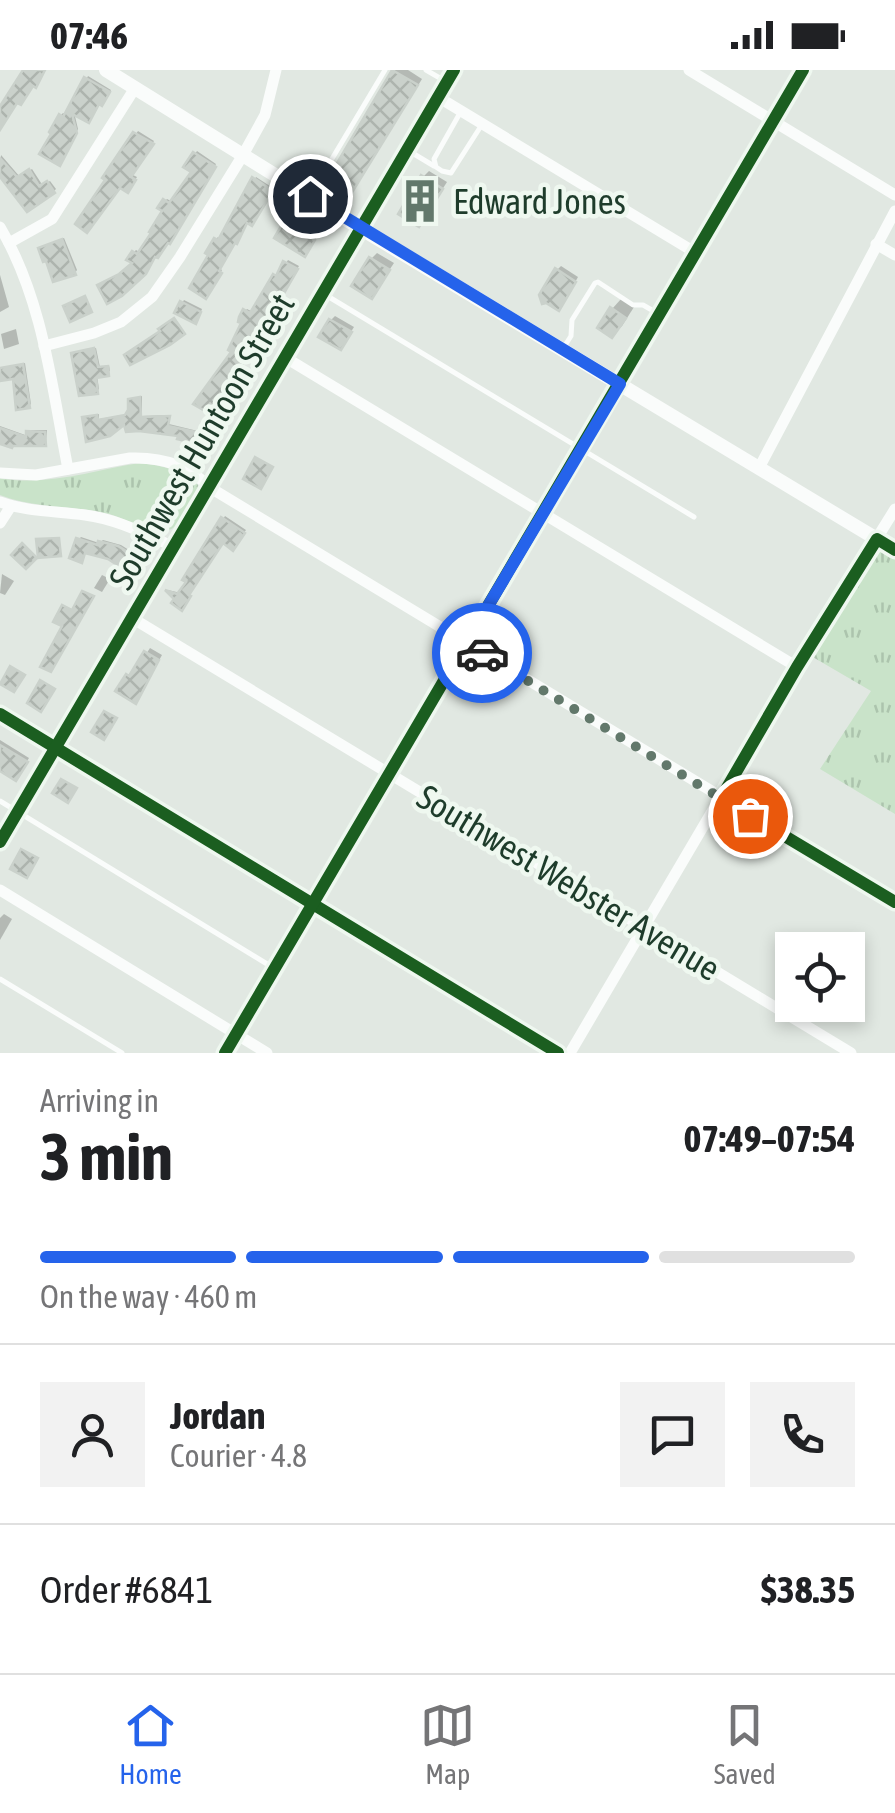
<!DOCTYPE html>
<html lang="en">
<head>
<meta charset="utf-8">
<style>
	body { margin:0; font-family:"Asap Condensed",sans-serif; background:#f2f2f2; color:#202124; height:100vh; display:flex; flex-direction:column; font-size:38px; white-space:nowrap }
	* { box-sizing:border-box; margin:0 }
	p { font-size:32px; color:#757577 }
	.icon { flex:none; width:55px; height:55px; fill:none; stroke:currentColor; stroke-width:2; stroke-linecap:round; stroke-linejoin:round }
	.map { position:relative; height:983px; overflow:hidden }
	.sheet { display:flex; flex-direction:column; background:#fff; flex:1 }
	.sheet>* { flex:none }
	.buttons { position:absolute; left:775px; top:862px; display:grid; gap:20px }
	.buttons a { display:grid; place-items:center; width:90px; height:90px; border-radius:0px; background:#fff; box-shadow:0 5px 15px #0003; font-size:50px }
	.pin { position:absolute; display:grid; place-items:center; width:85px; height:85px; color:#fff; margin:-42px; border:5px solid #fff; border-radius:50%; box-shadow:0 2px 10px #0007 }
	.courier { position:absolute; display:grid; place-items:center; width:100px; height:100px; margin:-50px; border:8px solid #2563eb; border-radius:50%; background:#fff; color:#222; box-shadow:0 2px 12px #0007 }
	.summary em { font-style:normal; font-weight:700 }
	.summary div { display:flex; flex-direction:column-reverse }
	.summary { display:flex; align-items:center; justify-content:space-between; height:170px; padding:0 40px }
	h1 { font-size:65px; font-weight:700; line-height:75px }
	.bar { display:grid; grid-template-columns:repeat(4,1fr); gap:15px 10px; align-content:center; height:120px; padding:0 40px }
	.bar i { height:12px; border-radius:8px; background:#e0e0e0 }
	.bar .current { background:#2563eb }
	.bar p { grid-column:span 4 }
	.line { display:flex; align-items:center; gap:25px; padding:0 40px; border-top:2px solid #e0e0e0 }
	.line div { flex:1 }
	.round { display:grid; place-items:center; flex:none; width:105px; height:105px; border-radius:0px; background:#f2f2f2 }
	.status { display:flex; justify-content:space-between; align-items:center; height:70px; padding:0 50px; background:#fff; direction:ltr }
	.status svg { height:28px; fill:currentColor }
	.tabs { display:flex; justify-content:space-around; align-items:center; height:140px; border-top:2px solid #e0e0e0; background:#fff; font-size:28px; color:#757577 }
	.tabs a { display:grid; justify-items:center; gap:5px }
	.tabs .current { color:#2563eb }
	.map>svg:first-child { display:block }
	.grass { fill:url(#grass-tufts) }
	.shadow { fill:#0003 }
	.building { fill:url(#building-cross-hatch); stroke:#cad1cb; stroke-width:2.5 }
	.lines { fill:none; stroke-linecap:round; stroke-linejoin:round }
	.secondary-casing { stroke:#bac5bd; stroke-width:18 }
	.service { stroke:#fafcfb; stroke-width:5 }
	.minor { stroke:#fafcfb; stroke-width:11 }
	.tertiary { stroke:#fafcfb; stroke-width:14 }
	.secondary { stroke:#fafcfb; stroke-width:15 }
	.cycleway-casing { stroke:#eff8f0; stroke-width:19 }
	.cycleway { stroke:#1b5e20; stroke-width:12 }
	.done { stroke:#62786b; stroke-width:10; stroke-dasharray:0 18 }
	.route { stroke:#2563eb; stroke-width:12 }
	.labels { text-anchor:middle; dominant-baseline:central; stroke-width:9; stroke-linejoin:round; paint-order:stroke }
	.poi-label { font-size:35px; fill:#1e3c2b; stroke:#eff8f0; text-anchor:start }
	.street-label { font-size:35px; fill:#1e3c2b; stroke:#eff8f0 }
</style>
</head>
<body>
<div class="status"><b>07:46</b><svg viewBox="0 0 49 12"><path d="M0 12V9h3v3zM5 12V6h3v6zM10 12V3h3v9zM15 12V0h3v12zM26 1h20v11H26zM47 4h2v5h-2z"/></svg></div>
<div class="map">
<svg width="895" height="983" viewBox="0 0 895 983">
	<defs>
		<pattern id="grass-tufts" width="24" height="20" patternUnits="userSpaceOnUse" patternTransform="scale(2.5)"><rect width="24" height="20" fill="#c9e3c9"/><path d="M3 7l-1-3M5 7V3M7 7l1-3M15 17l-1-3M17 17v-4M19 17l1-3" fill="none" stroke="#acc4ad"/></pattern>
		<pattern id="building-cross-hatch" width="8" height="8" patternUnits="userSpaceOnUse" patternTransform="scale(2.5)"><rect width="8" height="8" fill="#cad1cb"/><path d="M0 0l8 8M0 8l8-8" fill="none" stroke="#adb4ae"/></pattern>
	</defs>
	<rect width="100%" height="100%" fill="#e1e8e2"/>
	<g class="grass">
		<path d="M140,393C160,395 183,400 198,415C196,429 183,455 169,460C156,465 124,448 109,444C73,435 35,439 0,425V408C46,417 94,400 140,393Z"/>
		<path d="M882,480L895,487V744L820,699L871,621L811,586L874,485Z"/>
	</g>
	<g class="shadow">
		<path d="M395,0H408L422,9L357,115L351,121L330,109Z"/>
		<path d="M88,6L111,20L104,31L74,42L78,59L62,91L55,63L52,61L61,45L63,43L67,45Z"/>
		<path d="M138,61L154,71L131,104L137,107L130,118L106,107Z"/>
		<path d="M197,81L216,94L172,169L124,202L136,192L134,182L136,180L141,183L165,140V131L167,129L173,132L194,101L195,84Z"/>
		<path d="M1,85L20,107L32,99L43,116L50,111L56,119L54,121L0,104Z"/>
		<path d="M429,101L447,112L424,148L423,107Z"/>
		<path d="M256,107L273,118L254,151H248L219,198L222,200L208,223L216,169L218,167L221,169Z"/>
		<path d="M292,147L319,164L305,184L286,153Z"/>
		<path d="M64,168L77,200L75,203L41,178Z"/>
		<path d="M377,183L394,193L372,226L371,189Z"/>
		<path d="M288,190L299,196L281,226L276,227L243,289L226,308L231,311L218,330L221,332L214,343L196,333L235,281L231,279L244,252L241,250L245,241L247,239L253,242L275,205L279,204Z"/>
		<path d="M561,196L578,207L563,234L557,200Z"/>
		<path d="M0,205L9,237L0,242Z"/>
		<path d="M621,229L634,237L622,256L612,265V239Z"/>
		<path d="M184,230L202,239L198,249L182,233Z"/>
		<path d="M335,246L354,257L344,273L331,250Z"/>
		<path d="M16,259L19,274L4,279L1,264Z"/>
		<path d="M96,278L100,297L109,295L110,301L97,305L99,319L96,322L76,282Z"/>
		<path d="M25,293L31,334L29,336L15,306L0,309V298Z"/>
		<path d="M142,326V346L170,345L169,354L206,363L204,370L202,372L181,364L126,350L109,363L85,348L99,344V349L129,344L130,330Z"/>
		<path d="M0,356L28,366L31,360H47L46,371L44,374L0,370Z"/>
		<path d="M225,446L246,460L235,475L223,471L189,522L191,523L183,535L168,520L181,523L190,512L186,509Z"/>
		<path d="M81,467L99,473L103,470L121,475L140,487L133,498L109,487L86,480L84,488L79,469Z"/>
		<path d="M2,504L14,511L5,525L0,523Z"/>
		<path d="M102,505L110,509L102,522L94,518Z"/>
		<path d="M150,578L162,585L139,627L128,605L132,601L134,603Z"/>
		<path d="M0,670L29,688L18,705L0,699Z"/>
		<path d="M4,844L12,849L0,870V848Z"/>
	</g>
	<g class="building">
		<path d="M23,0H45L36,18L33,16L21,35L17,33L0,60V36Z"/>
		<path d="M392,0L418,15L351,124L327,110Z"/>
		<path d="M84,7L110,22L102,36L99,34L89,53L72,44L77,63L60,96L39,84L51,64L49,62L59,44L63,47Z"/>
		<path d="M133,62L154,74L131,107L136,110L128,123L120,118L87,163L75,154L105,110L102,108Z"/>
		<path d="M193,82L216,97L170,174L168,173L158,188L155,187L146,204L122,226L107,234L97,215L119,204L132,193L126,190L132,181L137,184L151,163L149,162L162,141L157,138L163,129L169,133L191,102L183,97Z"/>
		<path d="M0,88L17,107L29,99L39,116L47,111L55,123L27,142L0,107Z"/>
		<path d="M421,105L443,119L419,157L398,144Z"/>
		<path d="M252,107L273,121L252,156L247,153L237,174L235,173L219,201L222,203L206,229L189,218L208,185L205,183L214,168L218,170Z"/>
		<path d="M284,151L315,170L305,187L274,168Z"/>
		<path d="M62,169L76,205L53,212L46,191L43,192L38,178Z"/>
		<path d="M369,187L390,200L372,229L351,216Z"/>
		<path d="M283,191L298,199L279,232L276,230L242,295L226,312L230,315L218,333L221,335L214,346L193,334L231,282L228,280L241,253L238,252L239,247L243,239L250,243L273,204L276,206Z"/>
		<path d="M555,198L576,212L559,241L546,233L542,234L539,225Z"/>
		<path d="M85,226L92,242L70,252L63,236Z"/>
		<path d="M180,231L201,242L196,254L174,243Z"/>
		<path d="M610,237L626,248L612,268L597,258Z"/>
		<path d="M174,248L185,264L170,275L130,295L124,285L160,261L158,259Z"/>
		<path d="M329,249L352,262L341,280L318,267Z"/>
		<path d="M94,278L98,297L108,296L109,306L96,308L98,324L79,326L71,283Z"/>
		<path d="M23,294L30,338L16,340L13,309L0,311V298Z"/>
		<path d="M140,327L141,347L170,346L168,356L205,364L203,375L177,369L178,366L139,361L126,362L124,355L110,366L86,372L82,347L97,345L98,350L125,345L128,340V329Z"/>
		<path d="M0,358L26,367V361L45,362L46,376H13L12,378L0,374Z"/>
		<path d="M255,387L273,397L261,419L243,409Z"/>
		<path d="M221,447L245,463L233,481L223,473L189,525L191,526L182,541L171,533L174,529L165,520L177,524L186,512L182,510Z"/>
		<path d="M59,468L61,486L38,488L36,469Z"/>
		<path d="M76,468L97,475L98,471L118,476L140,490L131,504L108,489L85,483L82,493L69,488Z"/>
		<path d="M22,473L37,488L26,499L11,485Z"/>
		<path d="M82,521L94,526L51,602L40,597L62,556L53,552L62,535L72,540Z"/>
		<path d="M144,581L159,590L136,634L115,621L126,604L129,606Z"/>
		<path d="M10,596L25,605L14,622L0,614Z"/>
		<path d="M40,610L55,619L41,642L27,633Z"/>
		<path d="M104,641L117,648L104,670L91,662Z"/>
		<path d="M0,675L28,692L16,711L0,701Z"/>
		<path d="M61,709L77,718L68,733L52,723Z"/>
		<path d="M21,779L38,788L27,808L10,799Z"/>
	</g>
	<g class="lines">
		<g class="secondary-casing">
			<g id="secondary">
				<path d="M0,772L454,0"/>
				<path d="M225,983L803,0"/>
			</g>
		</g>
		<g class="service">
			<path d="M426,0L445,11"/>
			<path d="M460,43L434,89L436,97L442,101L451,103L481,56"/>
			<path d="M409,81L434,96"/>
			<path d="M311,124L385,0"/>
			<path d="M324,224L694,447"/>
			<path d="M564,277L571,266L572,250L595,213L598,212L633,235H643L657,243"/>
			<path d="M0,731L272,897"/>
			<path d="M0,909L122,983"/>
		</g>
		<g class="minor">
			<path d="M689,0L895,125"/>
			<path d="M438,27L696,183"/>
			<path d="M0,157C43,229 52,318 68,399"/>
			<path d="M9,173L52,149L135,18"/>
			<path d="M876,174L895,185"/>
			<path d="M44,276L94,263L121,252L152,227L180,187L243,85L265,45L276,0"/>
			<path d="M286,288L797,597"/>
			<path d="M759,398L895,141"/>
			<path d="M0,403L36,405L130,388C160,387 189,395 209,417L895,832"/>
			<path d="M0,432C28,442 56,441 85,445C117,449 145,464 174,477"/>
			<path d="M0,453L11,436"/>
			<path d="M132,548L851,983"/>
			<path d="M0,644L558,983"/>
			<path d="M0,820L267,983"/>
			<path d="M570,983L797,597L895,439"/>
		</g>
		<path class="tertiary" d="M106,0L360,158L895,480"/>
		<use href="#secondary" class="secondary"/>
		<g class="cycleway-casing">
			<g id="cycleway">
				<path d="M895,480L877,469L797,597L721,728L895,832"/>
				<path d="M0,644L558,983"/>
				<path d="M0,772L454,0"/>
				<path d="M225,983L803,0"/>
			</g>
		</g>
		<use href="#cycleway" class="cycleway"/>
	</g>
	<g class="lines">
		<path class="done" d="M482,583L750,746"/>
		<path class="route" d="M310,126L620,314L466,573L482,583"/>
	</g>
	<defs>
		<g id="building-bare" transform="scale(3.45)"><path d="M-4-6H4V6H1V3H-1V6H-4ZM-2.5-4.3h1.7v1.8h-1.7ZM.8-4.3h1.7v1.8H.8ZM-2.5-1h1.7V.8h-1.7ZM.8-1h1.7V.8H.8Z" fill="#62786b" stroke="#eff8f0" stroke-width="2.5" paint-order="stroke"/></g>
	</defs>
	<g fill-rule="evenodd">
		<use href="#building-bare" x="420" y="131"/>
	</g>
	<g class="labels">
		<g class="poi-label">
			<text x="453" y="131">Edward Jones</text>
		</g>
		<g class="street-label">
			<text transform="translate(201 371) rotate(-60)">Southwest Huntoon Street</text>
			<text transform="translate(569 812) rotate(31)">Southwest Webster Avenue</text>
		</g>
	</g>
</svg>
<div class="buttons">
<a><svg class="icon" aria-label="locate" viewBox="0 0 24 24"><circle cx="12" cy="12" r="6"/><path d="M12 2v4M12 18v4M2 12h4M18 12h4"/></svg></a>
</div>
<div class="pin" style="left:750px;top:746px;background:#ea580c"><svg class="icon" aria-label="bag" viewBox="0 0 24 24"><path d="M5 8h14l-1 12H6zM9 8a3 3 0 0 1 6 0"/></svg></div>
<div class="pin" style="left:310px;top:126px;background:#1f2937"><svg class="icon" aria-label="home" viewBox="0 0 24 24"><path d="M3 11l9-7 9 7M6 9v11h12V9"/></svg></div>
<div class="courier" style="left:482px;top:583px"><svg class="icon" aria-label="car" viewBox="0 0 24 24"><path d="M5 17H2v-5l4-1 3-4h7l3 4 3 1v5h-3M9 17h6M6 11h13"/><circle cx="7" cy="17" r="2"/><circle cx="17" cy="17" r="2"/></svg></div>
</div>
<section class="sheet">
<div class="summary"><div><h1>3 min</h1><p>Arriving in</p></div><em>07:49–07:54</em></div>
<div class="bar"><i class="current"></i><i class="current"></i><i class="current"></i><i></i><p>On the way · 460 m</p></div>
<div class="line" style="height:180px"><a class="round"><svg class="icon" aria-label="person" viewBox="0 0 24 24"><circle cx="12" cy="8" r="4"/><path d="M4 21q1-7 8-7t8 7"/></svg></a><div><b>Jordan</b><p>Courier · 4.8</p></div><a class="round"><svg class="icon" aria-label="chat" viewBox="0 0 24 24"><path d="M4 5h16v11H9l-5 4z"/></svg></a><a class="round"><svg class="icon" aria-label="phone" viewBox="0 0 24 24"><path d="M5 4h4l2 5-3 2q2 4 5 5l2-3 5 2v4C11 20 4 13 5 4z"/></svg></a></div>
<div class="line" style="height:130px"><div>Order #6841</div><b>$38.35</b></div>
</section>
<nav class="tabs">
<a class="current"><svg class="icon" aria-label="home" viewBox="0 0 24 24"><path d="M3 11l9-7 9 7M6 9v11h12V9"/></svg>Home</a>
<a><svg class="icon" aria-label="map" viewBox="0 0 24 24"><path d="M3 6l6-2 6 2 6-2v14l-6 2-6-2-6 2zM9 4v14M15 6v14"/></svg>Map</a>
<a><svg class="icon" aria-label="saved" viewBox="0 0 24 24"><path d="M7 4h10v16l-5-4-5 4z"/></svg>Saved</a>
</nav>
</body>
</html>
